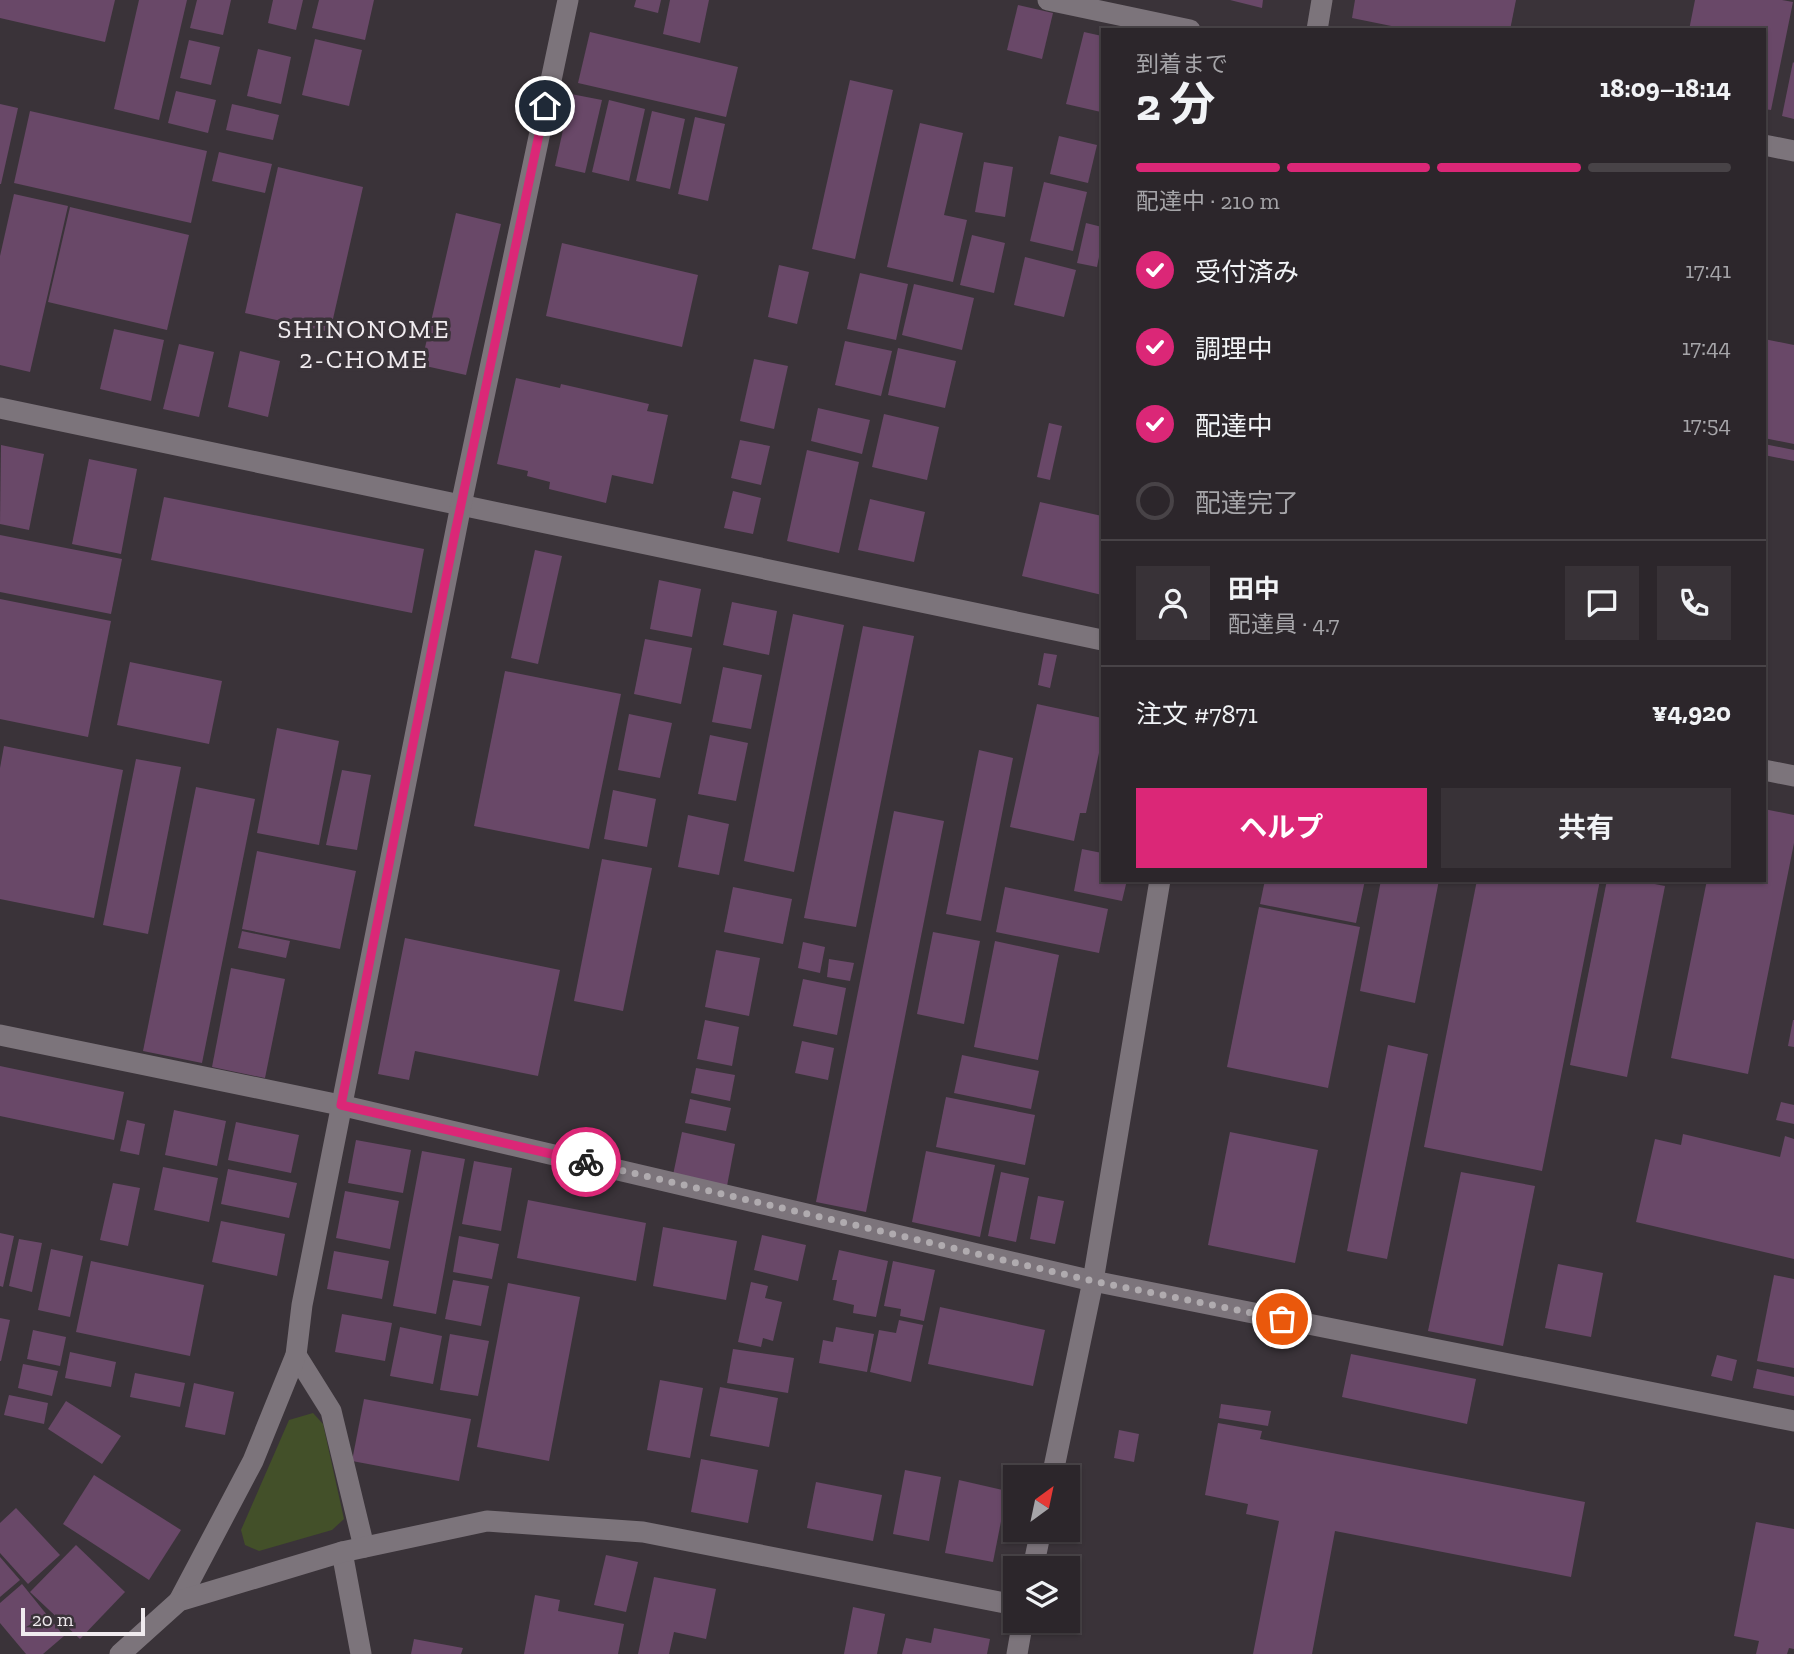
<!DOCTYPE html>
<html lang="ja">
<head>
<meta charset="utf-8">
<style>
	body { margin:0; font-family:"Zilla Slab","Noto Sans JP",serif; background:#383237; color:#f1f3f6; height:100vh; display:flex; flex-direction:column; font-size:26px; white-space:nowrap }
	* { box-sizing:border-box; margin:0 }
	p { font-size:23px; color:#a6a5a9 }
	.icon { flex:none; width:38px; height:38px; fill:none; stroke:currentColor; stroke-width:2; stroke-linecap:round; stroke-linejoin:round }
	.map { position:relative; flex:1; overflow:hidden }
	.details { position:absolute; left:1101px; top:28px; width:665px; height:854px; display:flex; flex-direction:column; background:#2c262b; border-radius:0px; box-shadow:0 2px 5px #0004,0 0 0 2px #484347 }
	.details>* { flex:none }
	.needle { width:46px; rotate:33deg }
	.tools { position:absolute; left:1003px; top:1465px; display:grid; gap:14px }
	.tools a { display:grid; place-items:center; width:77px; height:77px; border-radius:0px; background:#2c262b; box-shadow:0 2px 5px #0004,0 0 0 2px #484347; font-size:35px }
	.scale { position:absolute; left:21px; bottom:18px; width:124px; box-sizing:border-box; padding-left:7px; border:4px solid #f0ebef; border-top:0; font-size:19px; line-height:24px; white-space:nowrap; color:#f0ebef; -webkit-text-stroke:5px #3a3339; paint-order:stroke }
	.pin { position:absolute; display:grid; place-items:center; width:60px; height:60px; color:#fff; margin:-30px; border:4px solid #fff; border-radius:50%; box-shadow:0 2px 7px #0007 }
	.courier { position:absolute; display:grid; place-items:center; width:70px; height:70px; margin:-35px; border:5px solid #db2777; border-radius:50%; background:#fff; color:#222; box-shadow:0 2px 9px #0007 }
	.headline em { font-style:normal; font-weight:700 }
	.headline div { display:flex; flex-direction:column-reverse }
	.headline { display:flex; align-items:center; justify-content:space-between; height:119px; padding:0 35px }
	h1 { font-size:46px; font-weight:700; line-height:52px }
	.bar { display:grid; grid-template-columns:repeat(4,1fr); gap:10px 7px; align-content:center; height:84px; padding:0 35px }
	.bar i { height:9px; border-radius:5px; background:#484347 }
	.bar .selected { background:#db2777 }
	.bar p { grid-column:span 4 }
	.line { display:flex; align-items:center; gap:18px; padding:0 35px; border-top:2px solid #484347 }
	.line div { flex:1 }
	.round { display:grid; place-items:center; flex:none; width:74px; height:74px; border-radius:0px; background:#383237 }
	ol { padding:0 35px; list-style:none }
	li { display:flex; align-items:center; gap:21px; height:77px }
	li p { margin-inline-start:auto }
	li .icon { padding:7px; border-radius:50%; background:#db2777; color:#fff; stroke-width:4 }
	li:last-child { color:#a6a5a9 }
	li i { width:38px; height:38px; border:4px solid #484347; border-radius:50% }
	.primary-button { display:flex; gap:14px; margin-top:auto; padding:14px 35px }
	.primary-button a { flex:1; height:80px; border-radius:0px; background:#db2777; color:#fff; font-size:28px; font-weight:700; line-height:80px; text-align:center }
	.primary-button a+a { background:#383237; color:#f1f3f6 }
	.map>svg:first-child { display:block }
	.green { fill:#435029 }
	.building { fill:#694868 }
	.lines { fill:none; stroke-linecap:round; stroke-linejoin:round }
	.street { stroke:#7c747b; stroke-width:21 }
	.done { stroke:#b0abaf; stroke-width:7; stroke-dasharray:0 12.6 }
	.route { stroke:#db2777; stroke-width:9 }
	.labels { text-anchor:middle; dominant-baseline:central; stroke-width:7; stroke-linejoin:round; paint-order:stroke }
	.neighbourhood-label { font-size:26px; letter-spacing:2px; fill:#f0ebef; stroke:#3a3339 }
</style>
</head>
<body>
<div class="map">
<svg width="1794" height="1654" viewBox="0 0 1794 1654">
	<rect width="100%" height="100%" fill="#3a3339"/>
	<path class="green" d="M313,1413L323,1424L344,1519L332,1530L259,1551L245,1545L241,1530L289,1420Z"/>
	<g class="building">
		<path d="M0,0H115L105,42L0,18Z"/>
		<path d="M139,0H187L159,120L114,109Z"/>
		<path d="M197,0H231L223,35L190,28Z"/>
		<path d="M273,0H303L296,30L268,23Z"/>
		<path d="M319,0H374L365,40L312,28Z"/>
		<path d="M636,0H661L658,13L634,7Z"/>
		<path d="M670,0H709L700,43L663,34Z"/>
		<path d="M1230,0H1263L1262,8Z"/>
		<path d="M1355,0H1516L1510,30H1411L1352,18Z"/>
		<path d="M1695,0H1782L1793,2L1771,110L1764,109V30H1689Z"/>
		<path d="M1018,5L1053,13L1042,59L1007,50Z"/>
		<path d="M590,32L738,67L726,117L578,83Z"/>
		<path d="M1084,32L1102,36L1101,112L1066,104Z"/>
		<path d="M315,39L362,50L349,106L302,95Z"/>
		<path d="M189,40L220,47L211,85L180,78Z"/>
		<path d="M258,49L291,57L281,104L247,96Z"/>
		<path d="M1793,62L1794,63V119L1782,116Z"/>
		<path d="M850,80L893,90L855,259L812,249Z"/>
		<path d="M176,91L216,100L208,133L168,123Z"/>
		<path d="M571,94L602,100L585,173L555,166Z"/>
		<path d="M609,100L645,109L629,181L592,172Z"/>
		<path d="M0,104L18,108L1,184H0Z"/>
		<path d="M232,104L279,115L273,140L226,130Z"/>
		<path d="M30,111L207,151L191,223L14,183Z"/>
		<path d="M652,111L685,119L670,189L636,181Z"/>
		<path d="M695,117L725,124L708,201L678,194Z"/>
		<path d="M920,123L963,133L944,215L967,220L953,282L887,267Z"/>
		<path d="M1059,136L1097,145L1088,183L1050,174Z"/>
		<path d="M219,152L272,164L265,193L212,181Z"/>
		<path d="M984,162L1013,167L1005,217L975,212Z"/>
		<path d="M278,167L363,187L330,332L245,313Z"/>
		<path d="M1044,182L1087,192L1073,251L1030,241Z"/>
		<path d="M14,194L68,206L30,372L0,365V256Z"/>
		<path d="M70,207L189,235L167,330L48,302Z"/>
		<path d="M456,213L501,224L466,375L421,365Z"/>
		<path d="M1086,223L1102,227V242L1097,267L1077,263Z"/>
		<path d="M972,235L1005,243L994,293L960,285Z"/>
		<path d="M562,243L698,275L682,347L546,316Z"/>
		<path d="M1025,257L1076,270L1064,317L1014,305Z"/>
		<path d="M779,265L809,272L797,324L768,317Z"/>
		<path d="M860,273L908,284L896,340L847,329Z"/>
		<path d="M914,284L974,298L962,350L902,335Z"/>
		<path d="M114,329L164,340L151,401L100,389Z"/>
		<path d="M1764,339L1794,345V444L1764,438Z"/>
		<path d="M845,341L892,351L881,396L835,385Z"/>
		<path d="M179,344L214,352L199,417L163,409Z"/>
		<path d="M898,348L956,361L945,408L888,395Z"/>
		<path d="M240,351L280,361L268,417L228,407Z"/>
		<path d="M754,359L788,366L774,429L740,421Z"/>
		<path d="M516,378L560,388L561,384L649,404L647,411L668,415L653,484L612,475L606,503L549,489L550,482L527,476L528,471L497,464Z"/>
		<path d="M818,408L870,420L862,454L811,441Z"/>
		<path d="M884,414L939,427L927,480L872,467Z"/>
		<path d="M1049,423L1062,426L1050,480L1037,477Z"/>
		<path d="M740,440L770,446L761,485L731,478Z"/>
		<path d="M1764,444L1794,450V461L1764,455Z"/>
		<path d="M1,445L44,454L29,530L0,524Z"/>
		<path d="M807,450L859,462L839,553L787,541Z"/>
		<path d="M89,459L137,469L121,554L72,544Z"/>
		<path d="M733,491L761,498L753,534L724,528Z"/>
		<path d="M164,497L424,549L412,613L151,560Z"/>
		<path d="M870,499L925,512L914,562L858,550Z"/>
		<path d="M1040,502L1102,516V595L1022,576Z"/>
		<path d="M0,535L122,559L111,614L0,592Z"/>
		<path d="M535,550L562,556L538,664L511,658Z"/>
		<path d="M659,580L701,589L692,637L650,629Z"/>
		<path d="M0,599L111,621L88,737L0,719Z"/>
		<path d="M732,602L777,611L769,655L723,645Z"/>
		<path d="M793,614L844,625L794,872L744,861Z"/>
		<path d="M863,626L914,636L856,927L804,918Z"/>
		<path d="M645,639L692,648L681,704L634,694Z"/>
		<path d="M1044,653L1057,655L1050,688L1038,685Z"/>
		<path d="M130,662L222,681L209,744L117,725Z"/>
		<path d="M723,667L762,675L751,729L712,722Z"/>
		<path d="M505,671L621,694L589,849L474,826Z"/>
		<path d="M1037,704L1102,718V739L1086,813H1080L1074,841L1010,827Z"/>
		<path d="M629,714L672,723L660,778L618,770Z"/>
		<path d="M277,728L339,741L319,845L257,833Z"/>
		<path d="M710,735L748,743L736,801L698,794Z"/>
		<path d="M4,746L123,770L94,918L0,899V768Z"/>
		<path d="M979,750L1013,758L981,921L946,914Z"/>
		<path d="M136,759L181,767L148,934L103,925Z"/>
		<path d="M342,770L371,775L357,850L326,845Z"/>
		<path d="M196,787L255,799L202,1063L143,1051Z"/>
		<path d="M613,790L656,799L647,847L604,839Z"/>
		<path d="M1764,809L1794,815V843L1748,1074L1671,1058L1707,880H1764Z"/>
		<path d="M894,811L944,821L866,1212L816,1202Z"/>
		<path d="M688,815L729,824L719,875L678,867Z"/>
		<path d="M1082,849L1102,853V880H1127L1122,901L1074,891Z"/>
		<path d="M257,851L356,871L340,949L242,929Z"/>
		<path d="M602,859L652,868L623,1011L574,1001Z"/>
		<path d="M1265,880H1365L1356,923L1260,904Z"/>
		<path d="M1381,880H1439L1415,1003L1360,991Z"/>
		<path d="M1477,880H1600L1542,1171L1424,1147Z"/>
		<path d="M1607,880H1634L1665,886L1627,1077L1570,1065Z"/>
		<path d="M733,887L792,899L783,944L724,932Z"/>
		<path d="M1005,887L1108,909L1099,953L996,932Z"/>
		<path d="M1259,907L1360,927L1328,1088L1227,1067Z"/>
		<path d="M242,931L290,941L286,958L238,948Z"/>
		<path d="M933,932L980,941L964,1024L917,1014Z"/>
		<path d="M405,938L560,970L538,1076L415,1051L409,1080L378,1074Z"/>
		<path d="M995,941L1059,955L1038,1060L974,1047Z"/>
		<path d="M803,942L825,947L820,973L798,968Z"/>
		<path d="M716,950L760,958L749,1016L705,1007Z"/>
		<path d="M829,959L854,963L850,981L827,977Z"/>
		<path d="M231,968L285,979L265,1078L212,1067Z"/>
		<path d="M803,979L846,988L837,1035L793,1026Z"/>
		<path d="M705,1020L739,1027L732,1066L697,1059Z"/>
		<path d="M1793,1020H1794V1047L1788,1046Z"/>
		<path d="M802,1041L834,1048L828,1080L795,1073Z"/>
		<path d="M1388,1045L1428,1054L1387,1259L1347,1251Z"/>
		<path d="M962,1055L1039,1071L1031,1109L954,1093Z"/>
		<path d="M0,1066L124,1092L114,1140L0,1116Z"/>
		<path d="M696,1068L735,1075L730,1101L691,1093Z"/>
		<path d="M946,1097L1035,1115L1025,1165L936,1147Z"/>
		<path d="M690,1099L731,1108L726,1131L685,1123Z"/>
		<path d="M1781,1102L1794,1105V1124L1776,1120Z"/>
		<path d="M174,1110L226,1121L217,1166L165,1155Z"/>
		<path d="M127,1120L145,1124L139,1155L120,1151Z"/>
		<path d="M236,1122L299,1135L291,1173L228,1160Z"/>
		<path d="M682,1132L735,1144L727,1186L673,1175Z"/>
		<path d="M1230,1132L1318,1150L1295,1263L1208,1245Z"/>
		<path d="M1683,1134L1780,1157L1785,1136L1794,1139V1259L1636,1222L1655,1139L1681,1145Z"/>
		<path d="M356,1140L411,1150L403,1193L348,1183Z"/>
		<path d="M422,1151L465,1159L436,1314L393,1306Z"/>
		<path d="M926,1151L995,1165L980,1237L912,1222Z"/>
		<path d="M474,1161L512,1168L501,1231L462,1224Z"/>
		<path d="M163,1167L218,1178L209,1222L154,1210Z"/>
		<path d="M228,1169L297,1183L289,1218L221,1204Z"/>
		<path d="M1001,1172L1029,1178L1016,1242L988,1236Z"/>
		<path d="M1461,1172L1535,1186L1503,1346L1428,1331Z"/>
		<path d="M113,1183L140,1188L128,1246L100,1240Z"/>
		<path d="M345,1191L399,1201L390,1249L336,1238Z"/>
		<path d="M1038,1196L1064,1201L1055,1244L1030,1239Z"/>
		<path d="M528,1200L646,1223L636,1281L517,1258Z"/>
		<path d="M221,1221L285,1234L277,1276L212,1262Z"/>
		<path d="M663,1227L737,1241L726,1300L653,1286Z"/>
		<path d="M0,1233L14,1236L3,1287L0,1286Z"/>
		<path d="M762,1235L806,1245L798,1281L754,1270Z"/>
		<path d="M459,1236L499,1244L492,1279L453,1272Z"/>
		<path d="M19,1239L42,1243L32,1292L9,1286Z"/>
		<path d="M51,1249L83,1256L70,1317L38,1310Z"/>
		<path d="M839,1250L888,1261L876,1317L853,1313L854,1305L833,1300L837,1280H832Z"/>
		<path d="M334,1251L389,1261L382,1299L327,1289Z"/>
		<path d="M91,1261L204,1285L190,1356L76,1332Z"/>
		<path d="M893,1261L935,1270L924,1321L900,1316L901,1309L884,1306Z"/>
		<path d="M1558,1264L1603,1273L1591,1337L1545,1328Z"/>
		<path d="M1774,1275L1794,1279V1368L1757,1361Z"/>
		<path d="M453,1280L489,1286L481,1326L445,1319Z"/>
		<path d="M751,1282L768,1286L765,1298L782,1302L773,1341L763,1338L761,1347L738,1342Z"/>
		<path d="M508,1283L580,1297L549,1461L477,1447Z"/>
		<path d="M940,1307L1045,1330L1033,1386L928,1364Z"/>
		<path d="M342,1314L392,1323L385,1361L335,1352Z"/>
		<path d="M0,1318L10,1320L1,1361H0Z"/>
		<path d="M899,1320L923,1325L911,1382L870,1372L879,1330L896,1333Z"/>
		<path d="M400,1327L442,1336L433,1384L390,1376Z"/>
		<path d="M836,1327L874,1334L867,1372L819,1363L823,1340L833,1342Z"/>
		<path d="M33,1330L66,1337L60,1366L27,1359Z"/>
		<path d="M450,1334L489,1341L478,1396L440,1390Z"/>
		<path d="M733,1349L794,1358L788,1393L727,1383Z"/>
		<path d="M70,1352L116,1362L111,1387L65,1378Z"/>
		<path d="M1351,1354L1476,1379L1467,1424L1342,1397Z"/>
		<path d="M1717,1355L1737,1360L1732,1381L1711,1376Z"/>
		<path d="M23,1364L58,1371L52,1396L18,1388Z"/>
		<path d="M1757,1369L1794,1377V1396L1753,1388Z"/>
		<path d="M135,1373L185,1383L180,1407L130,1397Z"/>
		<path d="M660,1380L703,1388L690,1458L647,1450Z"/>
		<path d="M194,1383L234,1392L225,1435L185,1427Z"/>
		<path d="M720,1387L778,1398L769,1447L710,1436Z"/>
		<path d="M9,1395L48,1403L44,1424L4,1415Z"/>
		<path d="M364,1399L471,1419L459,1481L352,1461Z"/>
		<path d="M66,1401L121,1436L102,1464L48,1429Z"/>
		<path d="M1221,1404L1271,1411L1268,1426L1219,1418Z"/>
		<path d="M1218,1423L1262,1431L1260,1439L1585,1502L1571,1577L1335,1531L1312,1654H1253L1279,1521L1246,1514L1248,1504L1205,1495Z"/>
		<path d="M1119,1430L1139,1434L1134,1462L1114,1458Z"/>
		<path d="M701,1459L758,1470L748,1523L691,1512Z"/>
		<path d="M905,1470L941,1477L929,1541L893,1534Z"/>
		<path d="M94,1475L181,1530L149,1580L63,1524Z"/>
		<path d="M959,1480L1007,1491L993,1562L945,1553Z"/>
		<path d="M816,1482L882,1495L873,1541L807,1528Z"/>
		<path d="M16,1508L60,1555L28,1584L0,1553V1523Z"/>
		<path d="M1756,1522L1794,1529V1649L1789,1648L1787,1654H1756L1759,1641L1734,1636Z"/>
		<path d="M76,1545L125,1592L80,1639L30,1592Z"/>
		<path d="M606,1555L638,1562L626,1612L594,1605Z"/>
		<path d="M0,1557L20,1580L0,1597Z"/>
		<path d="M654,1577L716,1589L706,1639L674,1632L669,1654H638Z"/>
		<path d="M22,1584L64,1636L43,1654H26L0,1623V1603Z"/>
		<path d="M535,1595L560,1600L558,1611L624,1624L618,1654H524Z"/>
		<path d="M853,1607L885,1614L877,1654H844Z"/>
		<path d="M934,1628L990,1639L987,1654H902L906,1638L931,1643Z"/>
		<path d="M414,1639L463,1648L461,1654H411Z"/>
	</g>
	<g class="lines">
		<g class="street">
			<path d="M1048,0L1190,30"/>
			<path d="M1317,30L1322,0"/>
			<path d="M1764,145L1794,151"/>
			<path d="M0,408L1102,640"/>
			<path d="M1764,770L1794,776"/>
			<path d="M0,1035L340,1105L1093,1281L1794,1421"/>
			<path d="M296,1355L331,1411L364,1547"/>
			<path d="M1052,1477L1093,1281L1160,880"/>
			<path d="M342,1552L361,1654"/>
			<path d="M1033,1568L1041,1530"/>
			<path d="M179,1601L253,1461L296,1355L302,1305L461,505L568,0"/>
			<path d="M120,1654L179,1601L342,1552L487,1521L643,1532L1015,1605"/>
			<path d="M1017,1654L1023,1620"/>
		</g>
	</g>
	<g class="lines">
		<path class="done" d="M586,1162L1093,1281L1282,1319"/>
		<path class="route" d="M545,106L455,533L341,1105L586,1162"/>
	</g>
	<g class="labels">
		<g class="neighbourhood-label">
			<text x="364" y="329">SHINONOME<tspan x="364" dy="30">2-CHOME</tspan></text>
		</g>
	</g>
</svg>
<div class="tools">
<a><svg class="needle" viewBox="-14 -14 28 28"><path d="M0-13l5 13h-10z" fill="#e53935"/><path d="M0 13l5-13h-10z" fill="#a6a5a9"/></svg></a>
<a><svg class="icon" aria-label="layers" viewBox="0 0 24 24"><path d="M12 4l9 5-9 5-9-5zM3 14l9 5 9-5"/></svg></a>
</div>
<div class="scale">20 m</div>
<div class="pin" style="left:1282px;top:1319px;background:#ea580c"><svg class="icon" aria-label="bag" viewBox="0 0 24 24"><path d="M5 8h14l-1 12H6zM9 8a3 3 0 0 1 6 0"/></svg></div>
<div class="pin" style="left:545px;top:106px;background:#1f2937"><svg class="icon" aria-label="home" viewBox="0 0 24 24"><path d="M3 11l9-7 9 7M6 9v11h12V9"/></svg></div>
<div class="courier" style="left:586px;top:1162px"><svg class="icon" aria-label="bike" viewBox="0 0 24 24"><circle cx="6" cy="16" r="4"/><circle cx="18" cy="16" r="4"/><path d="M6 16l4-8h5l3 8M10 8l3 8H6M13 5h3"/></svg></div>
<section class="details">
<div class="headline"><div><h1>2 分</h1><p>到着まで</p></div><em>18:09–18:14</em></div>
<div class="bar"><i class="selected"></i><i class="selected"></i><i class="selected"></i><i></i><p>配達中 · 210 m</p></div>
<ol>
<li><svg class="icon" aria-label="check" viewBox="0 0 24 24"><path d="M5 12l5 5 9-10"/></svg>受付済み<p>17:41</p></li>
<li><svg class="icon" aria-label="check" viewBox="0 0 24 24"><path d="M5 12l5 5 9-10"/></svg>調理中<p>17:44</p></li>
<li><svg class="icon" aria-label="check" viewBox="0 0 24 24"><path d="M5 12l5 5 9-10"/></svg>配達中<p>17:54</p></li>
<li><i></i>配達完了</li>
</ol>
<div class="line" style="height:126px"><a class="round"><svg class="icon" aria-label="person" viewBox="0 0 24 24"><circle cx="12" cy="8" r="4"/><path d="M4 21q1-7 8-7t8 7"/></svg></a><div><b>田中</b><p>配達員 · 4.7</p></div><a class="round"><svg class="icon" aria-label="chat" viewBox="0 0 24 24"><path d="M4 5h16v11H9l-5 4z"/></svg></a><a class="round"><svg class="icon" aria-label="phone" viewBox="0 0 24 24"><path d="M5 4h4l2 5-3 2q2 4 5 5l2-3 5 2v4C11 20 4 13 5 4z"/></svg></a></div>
<div class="line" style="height:91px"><div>注文 #7871</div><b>¥4,920</b></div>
<div class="primary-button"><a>ヘルプ</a><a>共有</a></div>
</section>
</div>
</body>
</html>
